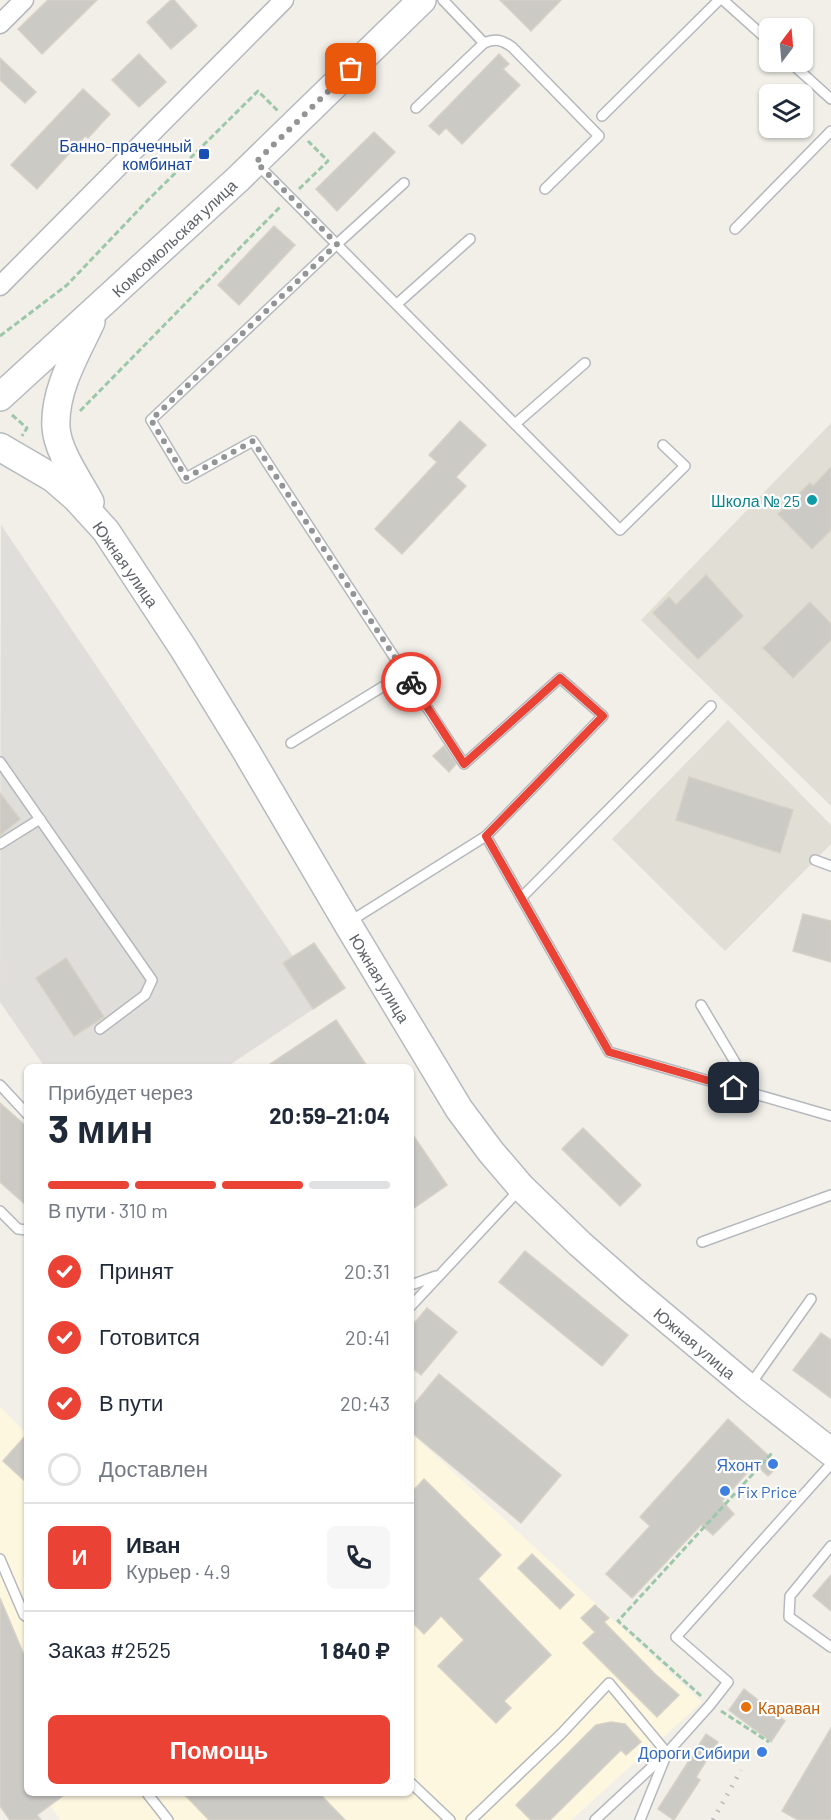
<!DOCTYPE html>
<html lang="ru">
<head>
<meta charset="utf-8">
<style>
	body { margin:0; font-family:Barlow,sans-serif; background:#f6f6f7; color:#1f2937; height:100vh; display:flex; flex-direction:column; font-size:22px; white-space:nowrap }
	* { box-sizing:border-box; margin:0 }
	p { font-size:20px; color:#747a83 }
	.icon { flex:none; width:33px; height:33px; fill:none; stroke:currentColor; stroke-width:2; stroke-linecap:round; stroke-linejoin:round }
	.map { position:relative; flex:1; overflow:hidden }
	.sheet { position:absolute; left:24px; top:1064px; width:390px; height:732px; display:flex; flex-direction:column; background:#fff; border-radius:9px; box-shadow:0 2px 4px #0004 }
	.sheet>* { flex:none }
	.needle { width:39px; rotate:16deg }
	.fabs { position:absolute; left:759px; top:18px; display:grid; gap:12px }
	.fabs a { display:grid; place-items:center; width:54px; height:54px; border-radius:9px; background:#fff; box-shadow:0 2px 4px #0004; font-size:30px }
	.pin { position:absolute; display:grid; place-items:center; width:51px; height:51px; color:#fff; margin:-26px; border-radius:12px; box-shadow:0 3px 9px #0006 }
	.courier { position:absolute; display:grid; place-items:center; width:60px; height:60px; margin:-30px; border:4px solid #ea4335; border-radius:50%; background:#fff; color:#222; box-shadow:0 2px 8px #0007 }
	.headline em { font-style:normal; font-weight:700 }
	.headline div { display:flex; flex-direction:column-reverse }
	.headline { display:flex; align-items:center; justify-content:space-between; height:102px; padding:0 24px }
	h1 { font-size:39px; font-weight:700; line-height:45px }
	.bar { display:grid; grid-template-columns:repeat(4,1fr); gap:9px 6px; align-content:center; height:72px; padding:0 24px }
	.bar i { height:8px; border-radius:4px; background:#e0e1e3 }
	.bar .selected { background:#ea4335 }
	.bar p { grid-column:span 4 }
	.line { display:flex; align-items:center; gap:15px; padding:0 24px; border-top:2px solid #e0e1e3 }
	.line div { flex:1 }
	.round { display:grid; place-items:center; flex:none; width:63px; height:63px; border-radius:9px; background:#f6f6f7 }
	ol { padding:0 24px; list-style:none }
	li { display:flex; align-items:center; gap:18px; height:66px }
	li p { margin-inline-start:auto }
	li .icon { padding:6px; border-radius:50%; background:#ea4335; color:#fff; stroke-width:4 }
	li:last-child { color:#747a83 }
	li i { width:33px; height:33px; border:3px solid #e0e1e3; border-radius:50% }
	.primary-button { display:flex; gap:12px; margin-top:auto; padding:12px 24px }
	.primary-button a { flex:1; height:69px; border-radius:9px; background:#ea4335; color:#fff; font-size:24px; font-weight:700; line-height:69px; text-align:center }
	.map>svg:first-child { display:block }
	.commercial { fill:#fef7e0 }
	.industrial { fill:#e0deda }
	.education { fill:#e1ded6 }
	.building { fill:#cccac5; stroke:#d6d1c6; stroke-width:1.5 }
	.lines { fill:none; stroke-linecap:round; stroke-linejoin:round }
	.lane-casing { stroke:#b5b8bc; stroke-width:12 }
	.street-casing { stroke:#b5b8bc; stroke-width:21 }
	.secondary-casing { stroke:#b6babf; stroke-width:30 }
	.path { stroke:#9cc7a9; stroke-width:3; stroke-dasharray:6 3; stroke-linecap:butt }
	.lane { stroke:#fff; stroke-width:9 }
	.street { stroke:#fff; stroke-width:18 }
	.secondary { stroke:#fff; stroke-width:27 }
	.rail { stroke:#b6b7b8; stroke-width:4.5; stroke-dasharray:1.5 8; stroke-linecap:butt }
	.done { stroke:#929495; stroke-width:6; stroke-dasharray:0 10.8 }
	.route { stroke:#ea4335; stroke-width:8 }
	.transit-dot { fill:#1a4fb4; stroke:#fff; stroke-width:2 }
	.culture-dot { fill:#0f9aa8; stroke:#fff; stroke-width:2 }
	.shop-dot { fill:#3f7fe0; stroke:#fff; stroke-width:2 }
	.food-dot { fill:#e8710a; stroke:#fff; stroke-width:2 }
	.labels { text-anchor:middle; dominant-baseline:central; stroke-width:4.5; stroke-linejoin:round; paint-order:stroke }
	.transit-label { font-size:16px; fill:#164399; stroke:#fff; text-anchor:end }
	.street-label { font-size:16px; fill:#5f6368; stroke:#fff }
	.culture-label { font-size:16px; fill:#0d838f; stroke:#fff; text-anchor:end }
	.shop-label { font-size:16px; fill:#366cbe; stroke:#fff; text-anchor:end }
	.food-label { font-size:16px; fill:#c56008; stroke:#fff; text-anchor:start }
</style>
</head>
<body>
<div class="map">
<svg width="831" height="1820" viewBox="0 0 831 1820">
	<rect width="100%" height="100%" fill="#f1efe8"/>
	<g class="commercial">
		<path d="M0,1407L27,1434V1768L0,1756Z"/>
		<path d="M411,1433L702,1702L571,1820H60L43,1793L411,1792Z"/>
	</g>
	<path class="industrial" d="M1,525L324,1002L228,1066H44L0,1002Z"/>
	<g class="education">
		<path d="M831,423V806L641,620Z"/>
		<path d="M728,720L831,825V844L725,951L612,839Z"/>
	</g>
	<g class="building">
		<path d="M48,0H97L42,54L18,29Z"/>
		<path d="M171,0H174L197,26L171,49L147,22Z"/>
		<path d="M500,0H561L531,31Z"/>
		<path d="M139,54L166,82L139,107L112,80Z"/>
		<path d="M499,54L509,64L503,69L520,85L462,144L446,128L439,135L429,126Z"/>
		<path d="M0,58L36,92L25,103L0,80Z"/>
		<path d="M83,89L110,114L88,138L85,136L37,189L11,165Z"/>
		<path d="M374,132L395,152L337,211L316,189Z"/>
		<path d="M274,226L295,245L239,305L218,285Z"/>
		<path d="M460,421L486,445L456,477L466,486L402,554L375,529L437,462L429,455Z"/>
		<path d="M831,467V530L812,549L778,514L810,483L813,486Z"/>
		<path d="M706,575L743,616L698,659L653,613L669,597L676,605Z"/>
		<path d="M810,602L831,624V640L793,678L763,648Z"/>
		<path d="M444,746L456,764L449,772L433,756Z"/>
		<path d="M689,777L793,810L780,853L676,820Z"/>
		<path d="M0,793L20,819L0,835Z"/>
		<path d="M803,914L831,921V962L793,951Z"/>
		<path d="M314,943L345,988L313,1009L283,963Z"/>
		<path d="M66,958L104,1017L74,1036L36,978Z"/>
		<path d="M336,1020L367,1066H267Z"/>
		<path d="M0,1103L27,1127V1206L0,1182Z"/>
		<path d="M583,1128L641,1185L620,1206L562,1149Z"/>
		<path d="M411,1132L447,1185L411,1210Z"/>
		<path d="M525,1251L628,1335L602,1366L499,1282Z"/>
		<path d="M427,1308L457,1332L421,1375L411,1367V1327Z"/>
		<path d="M821,1333L831,1340V1398L793,1370Z"/>
		<path d="M439,1374L561,1475L521,1523L411,1432V1408Z"/>
		<path d="M728,1419L779,1465L768,1476L755,1464L722,1501L734,1514L713,1535L701,1525L632,1598L606,1574L650,1526L640,1517Z"/>
		<path d="M27,1434V1483L3,1461Z"/>
		<path d="M424,1479L501,1555L478,1579L551,1655L504,1701L511,1708L496,1723L438,1666L464,1640L441,1616L424,1634L411,1621V1493Z"/>
		<path d="M532,1554L574,1595L560,1609L518,1568Z"/>
		<path d="M831,1575V1611L813,1596Z"/>
		<path d="M0,1598L27,1662V1792H68L37,1815L41,1820H10L0,1806Z"/>
		<path d="M595,1605L609,1618L604,1622L655,1674L679,1695L657,1717L583,1643L595,1632L581,1618Z"/>
		<path d="M744,1689L785,1721L771,1742L729,1710Z"/>
		<path d="M611,1722L625,1724L641,1742L626,1755L621,1750L550,1820H531L516,1805L596,1725Z"/>
		<path d="M831,1728V1820H798L782,1811Z"/>
		<path d="M706,1734L718,1742L696,1777L700,1780L674,1820L658,1809Z"/>
		<path d="M182,1792H318L345,1820H209Z"/>
	</g>
	<g class="lines">
		<g class="lane-casing">
			<g id="lane">
				<path d="M443,0L484,43C496,38 502,40 512,47L599,136L545,189"/>
				<path d="M723,0L770,42"/>
				<path d="M790,62L831,99"/>
				<path d="M416,108L484,43"/>
				<path d="M602,116L719,0"/>
				<path d="M257,164L620,530L685,466L663,445"/>
				<path d="M404,183L337,244L151,420L186,478L253,441L464,764L560,678L603,716L486,836L609,1052L831,1116"/>
				<path d="M735,229L831,131"/>
				<path d="M397,304L470,239"/>
				<path d="M515,424L585,363"/>
				<path d="M291,743L405,673"/>
				<path d="M0,762L152,980L145,995L100,1029"/>
				<path d="M0,844L40,819"/>
				<path d="M815,860L831,866"/>
				<path d="M521,898L711,706"/>
				<path d="M349,922L486,836"/>
				<path d="M701,1005L754,1094"/>
				<path d="M0,1085L27,1114"/>
				<path d="M0,1211L18,1229L27,1230"/>
				<path d="M702,1242L831,1195"/>
				<path d="M411,1285L436,1276"/>
				<path d="M411,1306L520,1189"/>
				<path d="M750,1385L811,1299"/>
				<path d="M831,1546L790,1596L789,1617L831,1647"/>
				<path d="M0,1559L24,1615L27,1617"/>
				<path d="M411,1783L450,1820"/>
				<path d="M146,1792L168,1820"/>
				<path d="M471,1820L561,1734L609,1683L667,1753L595,1820"/>
				<path d="M640,1820L667,1753L710,1705L728,1682L676,1637L831,1464"/>
			</g>
		</g>
		<g class="street-casing">
			<g id="street">
				<path d="M0,24L24,0"/>
				<path d="M0,286L284,0"/>
			</g>
		</g>
		<g class="secondary-casing">
			<g id="secondary">
				<path d="M0,397L238,179L422,0"/>
				<path d="M0,447L53,478L76,498L106,531L183,648L246,751L347,923L459,1109L491,1152L521,1187L580,1244L631,1289L748,1387L831,1452"/>
				<path d="M90,502C79,481 57,451 56,427C54,390 76,354 91,322"/>
			</g>
		</g>
		<g class="path">
			<path d="M299,189L328,161L308,141"/>
			<path d="M0,336L67,285L149,199L258,91L278,111"/>
			<path d="M80,411L281,206"/>
			<path d="M12,415L27,428L22,436"/>
			<path d="M701,1696L618,1621L772,1453"/>
			<path d="M721,1711L769,1742"/>
		</g>
		<use href="#lane" class="lane"/>
		<use href="#street" class="street"/>
		<use href="#secondary" class="secondary"/>
		<path class="rail" d="M713,1820L741,1770"/>
	</g>
	<g class="lines">
		<path class="done" d="M351,69L256,162L337,244L151,420L186,478L253,441L411,682"/>
		<path class="route" d="M411,682L464,764L560,678L603,716L486,836L609,1052L734,1088"/>
	</g>
	<rect class="transit-dot" x="198" y="148" width="12" height="12" rx="3"/>
	<circle class="culture-dot" cx="812" cy="500" r="6"/>
	<g class="shop-dot">
		<circle cx="773" cy="1464" r="6"/>
		<circle cx="725" cy="1491" r="6"/>
		<circle cx="762" cy="1752" r="6"/>
	</g>
	<circle class="food-dot" cx="746" cy="1707" r="6"/>
	<g class="labels">
		<g class="transit-label">
			<text x="192" y="145">Банно-прачечный<tspan x="192" dy="18">комбинат</tspan></text>
		</g>
		<g class="street-label">
			<text transform="translate(174 238) rotate(-43)">Комсомольская улица</text>
			<text transform="translate(126 564) rotate(55)">Южная улица</text>
			<text transform="translate(380 978) rotate(59)">Южная улица</text>
			<text transform="translate(695 1343) rotate(40)">Южная улица</text>
		</g>
		<g class="culture-label">
			<text x="800" y="500">Школа № 25</text>
		</g>
		<g class="shop-label">
			<text x="761" y="1464">Яхонт</text>
			<text x="737" y="1491" text-anchor="start">Fix Price</text>
			<text x="750" y="1752">Дороги Сибири</text>
		</g>
		<g class="food-label">
			<text x="758" y="1707">Караван</text>
		</g>
	</g>
</svg>
<div class="fabs">
<a><svg class="needle" viewBox="-14 -14 28 28"><path d="M0-13l5 13h-10z" fill="#e53935"/><path d="M0 13l5-13h-10z" fill="#747a83"/></svg></a>
<a><svg class="icon" aria-label="layers" viewBox="0 0 24 24"><path d="M12 4l9 5-9 5-9-5zM3 14l9 5 9-5"/></svg></a>
</div>
<div class="pin" style="left:351px;top:69px;background:#ea580c"><svg class="icon" aria-label="bag" viewBox="0 0 24 24"><path d="M5 8h14l-1 12H6zM9 8a3 3 0 0 1 6 0"/></svg></div>
<div class="pin" style="left:734px;top:1088px;background:#1f2937"><svg class="icon" aria-label="home" viewBox="0 0 24 24"><path d="M3 11l9-7 9 7M6 9v11h12V9"/></svg></div>
<div class="courier" style="left:411px;top:682px"><svg class="icon" aria-label="bike" viewBox="0 0 24 24"><circle cx="6" cy="16" r="4"/><circle cx="18" cy="16" r="4"/><path d="M6 16l4-8h5l3 8M10 8l3 8H6M13 5h3"/></svg></div>
<section class="sheet">
<div class="headline"><div><h1>3 мин</h1><p>Прибудет через</p></div><em>20:59–21:04</em></div>
<div class="bar"><i class="selected"></i><i class="selected"></i><i class="selected"></i><i></i><p>В пути · 310 m</p></div>
<ol>
<li><svg class="icon" aria-label="check" viewBox="0 0 24 24"><path d="M5 12l5 5 9-10"/></svg>Принят<p>20:31</p></li>
<li><svg class="icon" aria-label="check" viewBox="0 0 24 24"><path d="M5 12l5 5 9-10"/></svg>Готовится<p>20:41</p></li>
<li><svg class="icon" aria-label="check" viewBox="0 0 24 24"><path d="M5 12l5 5 9-10"/></svg>В пути<p>20:43</p></li>
<li><i></i>Доставлен</li>
</ol>
<div class="line" style="height:108px"><b class="round" style="background:#ea4335;color:#fff">И</b><div><b>Иван</b><p>Курьер · 4.9</p></div><a class="round"><svg class="icon" aria-label="phone" viewBox="0 0 24 24"><path d="M5 4h4l2 5-3 2q2 4 5 5l2-3 5 2v4C11 20 4 13 5 4z"/></svg></a></div>
<div class="line" style="height:78px"><div>Заказ #2525</div><b>1 840 ₽</b></div>
<div class="primary-button"><a>Помощь</a></div>
</section>
</div>
</body>
</html>
